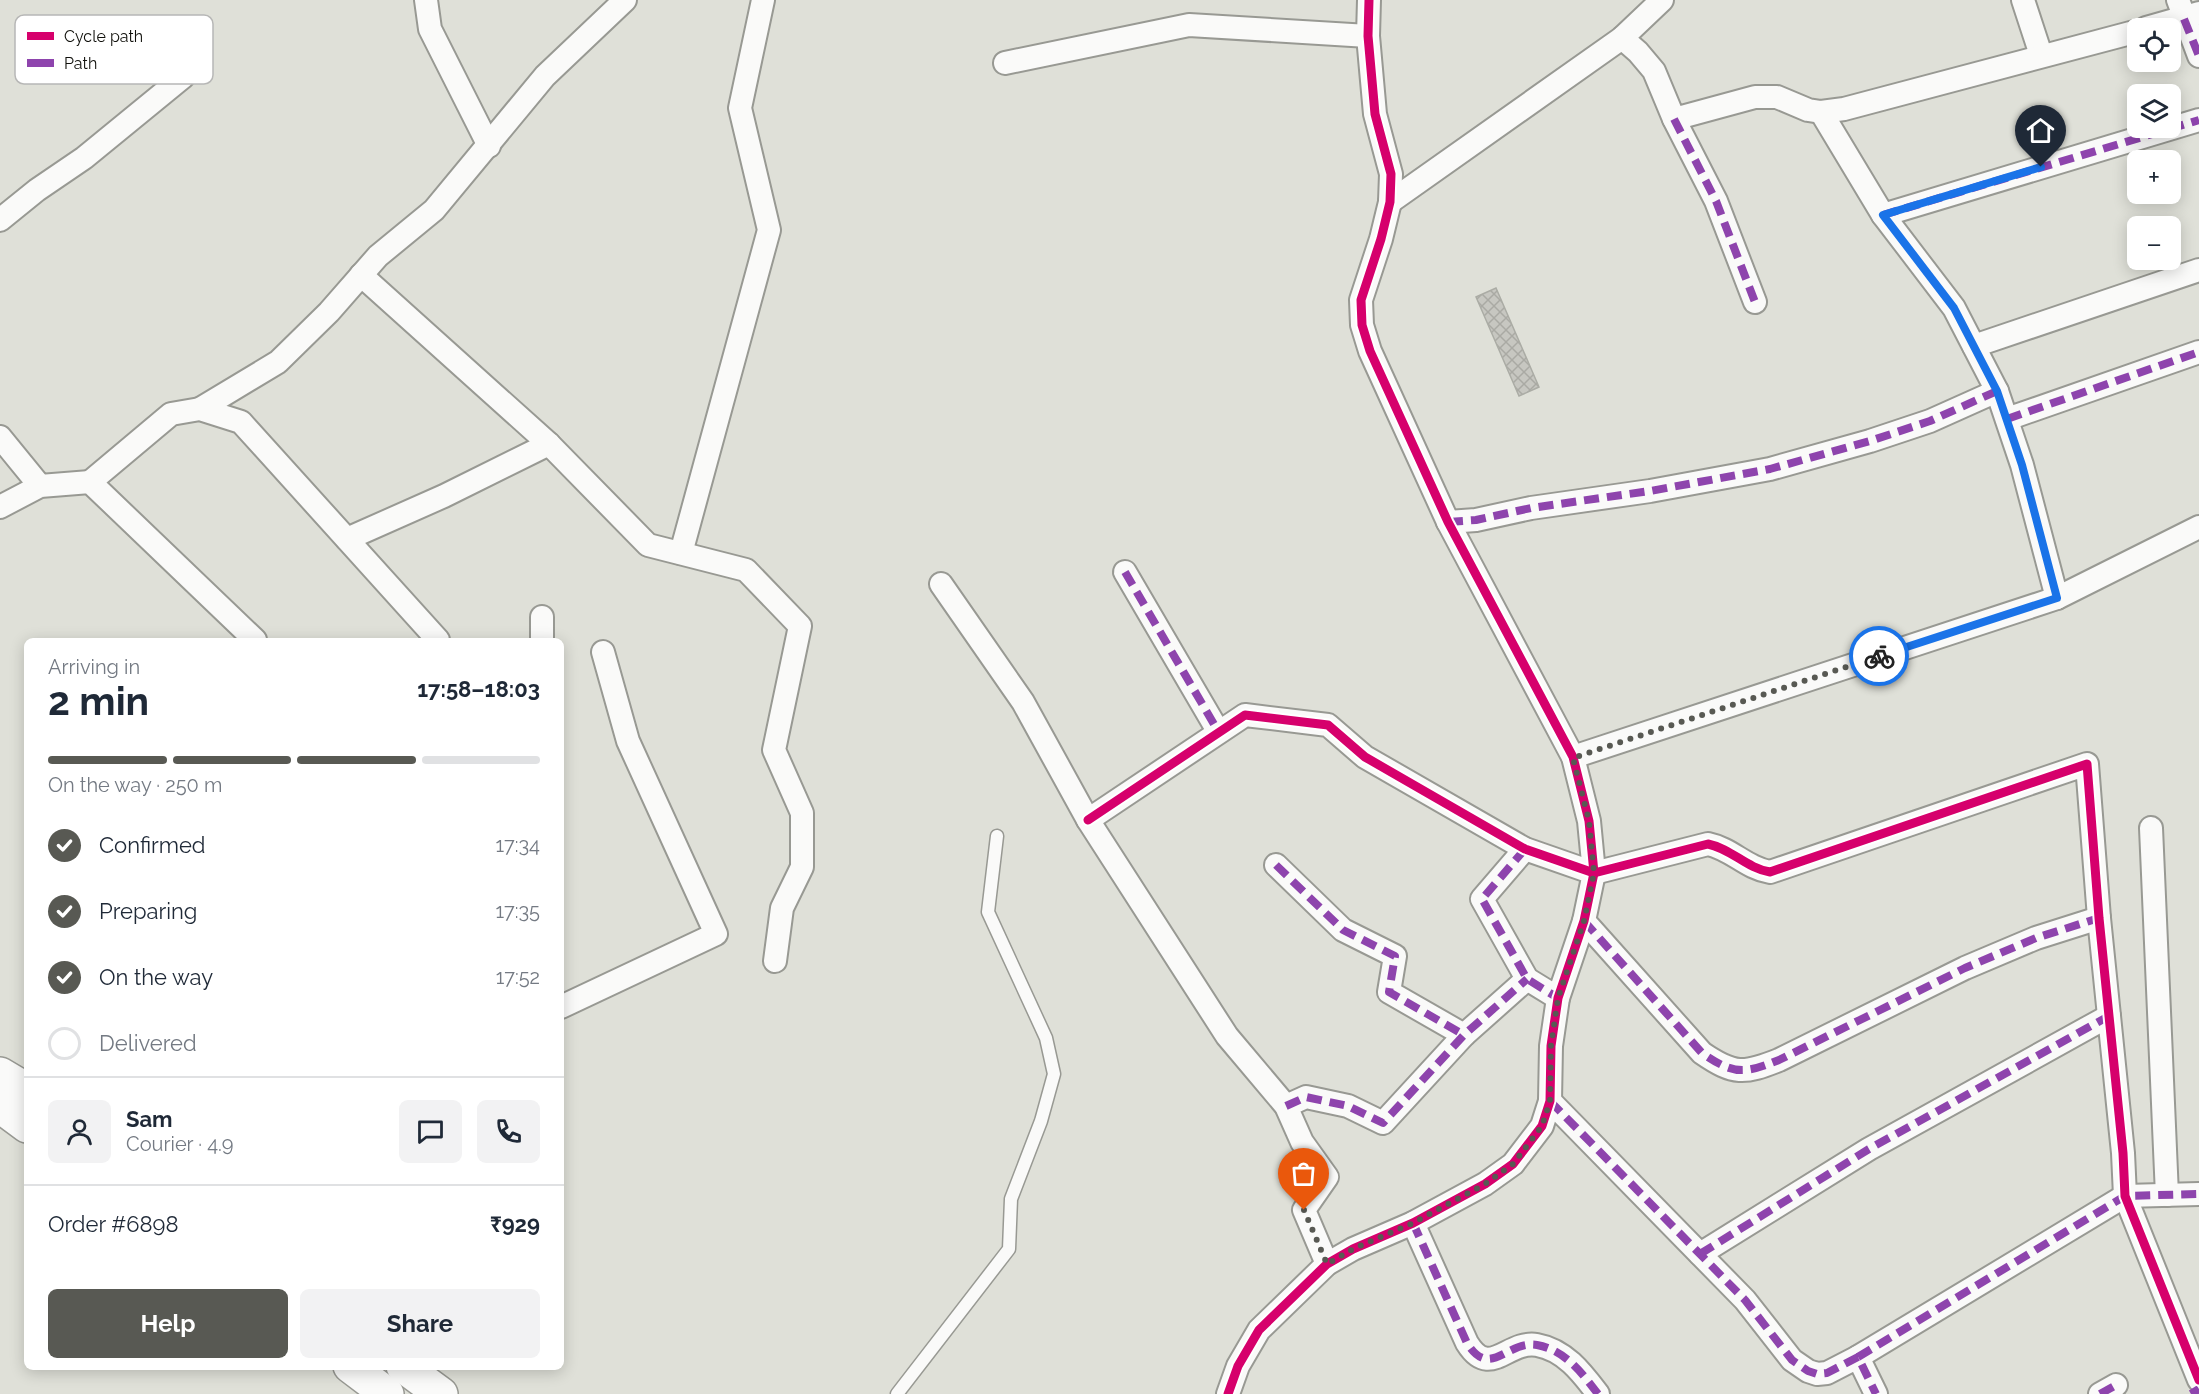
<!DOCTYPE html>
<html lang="en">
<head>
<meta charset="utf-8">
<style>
	body { margin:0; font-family:Raleway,sans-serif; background:#f2f2f3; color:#1f2937; height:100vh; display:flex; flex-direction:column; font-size:22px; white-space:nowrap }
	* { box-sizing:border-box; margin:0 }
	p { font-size:20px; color:#747a83 }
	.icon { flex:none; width:33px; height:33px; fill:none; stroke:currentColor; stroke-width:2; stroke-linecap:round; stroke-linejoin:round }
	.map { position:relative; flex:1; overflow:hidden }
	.panel { position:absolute; left:24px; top:638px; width:540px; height:732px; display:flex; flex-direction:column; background:#fff; border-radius:9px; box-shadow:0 3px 15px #0003 }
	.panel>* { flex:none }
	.fabs { position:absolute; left:2127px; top:18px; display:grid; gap:12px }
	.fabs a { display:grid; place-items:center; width:54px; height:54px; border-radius:9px; background:#fff; box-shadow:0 3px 15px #0003; font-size:30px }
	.pin { position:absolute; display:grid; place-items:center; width:51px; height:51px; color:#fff; margin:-62px -26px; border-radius:50% 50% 50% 0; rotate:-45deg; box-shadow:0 0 6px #0007 }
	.pin .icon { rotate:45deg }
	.courier { position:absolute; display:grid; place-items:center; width:60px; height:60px; margin:-30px; border:4px solid #1a73e8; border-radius:50%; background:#fff; color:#222; box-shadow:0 2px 8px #0007 }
	.summary em { font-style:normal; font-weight:700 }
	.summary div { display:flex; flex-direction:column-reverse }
	.summary { display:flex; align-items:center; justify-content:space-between; height:102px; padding:0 24px }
	h1 { font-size:39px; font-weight:700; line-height:45px }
	.bar { display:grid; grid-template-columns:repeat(4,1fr); gap:9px 6px; align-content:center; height:72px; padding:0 24px }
	.bar i { height:8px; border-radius:4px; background:#e0e1e3 }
	.bar .current { background:#585953 }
	.bar p { grid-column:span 4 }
	.line { display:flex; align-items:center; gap:15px; padding:0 24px; border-top:2px solid #e0e1e3 }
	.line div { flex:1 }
	.round { display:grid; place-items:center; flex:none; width:63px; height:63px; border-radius:9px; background:#f2f2f3 }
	ol { padding:0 24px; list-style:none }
	li { display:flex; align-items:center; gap:18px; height:66px }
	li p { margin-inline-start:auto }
	li .icon { padding:6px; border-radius:50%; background:#585953; color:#fff; stroke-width:4 }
	li:last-child { color:#747a83 }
	li i { width:33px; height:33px; border:3px solid #e0e1e3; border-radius:50% }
	.cta { display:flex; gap:12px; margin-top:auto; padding:12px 24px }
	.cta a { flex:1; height:69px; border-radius:9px; background:#585953; color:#fff; font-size:24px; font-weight:700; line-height:69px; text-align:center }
	.cta a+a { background:#f2f2f3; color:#1f2937 }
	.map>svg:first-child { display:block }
	.building { fill:url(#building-cross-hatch); stroke:#abaca5; stroke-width:1.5 }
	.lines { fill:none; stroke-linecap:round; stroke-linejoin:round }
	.lane-casing { stroke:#989993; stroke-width:15 }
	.street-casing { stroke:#989993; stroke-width:26 }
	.secondary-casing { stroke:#989993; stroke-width:36 }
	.lane { stroke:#fafaf9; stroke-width:12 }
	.street { stroke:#fafaf9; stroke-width:22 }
	.secondary { stroke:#fafaf9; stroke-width:33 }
	.quiet { stroke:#8e44ad; stroke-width:8; stroke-dasharray:15 8; stroke-linecap:butt }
	.cycleway-casing { stroke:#fff; stroke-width:13 }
	.cycleway { stroke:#d6006c; stroke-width:9 }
	.done { stroke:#585953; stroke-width:6; stroke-dasharray:0 10.8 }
	.route { stroke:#1a73e8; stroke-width:8 }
	.key { fill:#fff; stroke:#b7b7b6; stroke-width:1.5 }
	.key-label { font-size:16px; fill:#10100b }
</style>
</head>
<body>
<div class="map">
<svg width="2199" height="1394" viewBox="0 0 2199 1394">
	<defs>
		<pattern id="building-cross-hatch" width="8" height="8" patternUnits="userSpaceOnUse" patternTransform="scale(1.5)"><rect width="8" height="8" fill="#c7c7c1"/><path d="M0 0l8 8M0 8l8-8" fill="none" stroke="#aaaaa4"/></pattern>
	</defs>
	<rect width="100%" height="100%" fill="#dfe0d8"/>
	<path class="building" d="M1496,288L1539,387L1519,396L1476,297Z"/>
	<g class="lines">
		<g class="lane-casing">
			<path id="lane" d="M897,1394L1009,1249L1011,1199L1041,1121L1054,1074L1046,1038L988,912L997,836"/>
		</g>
		<g class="street-casing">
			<g id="street">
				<path d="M426,0L430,29L489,146"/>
				<path d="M2023,0L2041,55"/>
				<path d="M2178,0L2199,56"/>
				<path d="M2146,28L2199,13"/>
				<path d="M1622,38L1638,52L1654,71L1674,119L1755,97H1777L1808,110L1821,112L1844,109L2138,31"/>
				<path d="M1005,63L1189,25L1368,36"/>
				<path d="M1821,112L1883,215L1954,308L1997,391L2022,465L2057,598"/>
				<path d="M1674,119L1716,201L1755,302"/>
				<path d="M1390,202L1622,38L1662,0"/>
				<path d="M1883,215L2199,120"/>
				<path d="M0,220L37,190L84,158L183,77"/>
				<path d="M361,275L549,444L648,545L746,570L800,626L774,750L802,813V867L782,908L775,961"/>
				<path d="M1974,346L2199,270"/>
				<path d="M200,409L278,362L329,312L378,256L434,210L545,76L625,0"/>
				<path d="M2007,419L2199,352"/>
				<path d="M0,437L40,486"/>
				<path d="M90,482L171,414L200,409L241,422L438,640"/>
				<path d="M0,507L40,486L90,482L255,640"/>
				<path d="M1448,522L1476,520L1531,508L1650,491L1770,469L1870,441L1930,421L1997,391"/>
				<path d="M347,539L444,496L549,444"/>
				<path d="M681,553L769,230L740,108L763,0"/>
				<path d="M1125,572L1218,731"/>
				<path d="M941,584L1023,702L1088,820L1227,1036L1286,1106L1302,1142L1327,1177L1304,1210L1327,1264"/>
				<path d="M542,617V640"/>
				<path d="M1573,757L2057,598L2199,527"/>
				<path d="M1088,820L1245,715L1328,725L1365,757L1525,849L1594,873L1708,844C1732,849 1746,868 1770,872L2087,764L2099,918L2123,1153L2125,1196L2199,1380"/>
				<path d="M2151,828L2167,1195"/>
				<path d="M1525,849L1482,899L1527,979L1558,998"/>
				<path d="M1276,865L1343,930L1395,956L1389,992L1464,1035"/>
				<path d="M1584,921L1702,1053C1734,1075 1744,1074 1779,1060L1965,968L2036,938L2099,918"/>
				<path d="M561,1007L716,934L628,741L603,652"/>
				<path d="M1550,1101L1745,1300L1792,1360L1808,1371L1817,1374L1827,1373L1858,1357L1876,1394"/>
				<path d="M1286,1106L1306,1097L1348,1106L1383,1123L1464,1035L1527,979"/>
				<path d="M1413,1223L1467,1343C1490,1380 1507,1340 1537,1345C1565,1350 1582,1373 1598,1394"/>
				<path d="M1700,1254L1869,1149L2109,1016"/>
				<path d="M1858,1357L2125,1196L2199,1194"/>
				<path d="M1228,1394L1238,1366L1259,1330L1327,1264L1353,1249L1413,1223L1485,1184L1513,1164L1542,1126L1550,1101L1551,1046L1558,998L1584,921L1594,873L1589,821L1573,757L1448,522L1370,351L1362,325L1361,300L1381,239L1390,202L1391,174L1375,114L1368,36L1369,0"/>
				<path d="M2100,1394L2116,1385"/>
			</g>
		</g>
		<g class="secondary-casing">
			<g id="secondary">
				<path d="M0,1074L27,1090"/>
				<path d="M0,1106L27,1126"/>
				<path d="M350,1366L387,1394"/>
				<path d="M403,1366L441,1394"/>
			</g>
		</g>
		<use href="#lane" class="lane"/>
		<use href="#street" class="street"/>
		<use href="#secondary" class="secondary"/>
		<g class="quiet">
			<path d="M2184,19L2199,56"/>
			<path d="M1674,119L1716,201L1755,302"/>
			<path d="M1883,215L2199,120"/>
			<path d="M2007,419L2199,352"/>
			<path d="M1448,522L1476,520L1531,508L1650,491L1770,469L1870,441L1930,421L1997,391"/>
			<path d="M1125,572L1218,731"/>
			<path d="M1525,849L1482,899L1527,979L1558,998"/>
			<path d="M1276,865L1343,930L1395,956L1389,992L1464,1035"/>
			<path d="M1584,921L1702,1053C1734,1075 1744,1074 1779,1060L1965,968L2036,938L2099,918"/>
			<path d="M1550,1101L1745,1300L1792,1360L1808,1371L1817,1374L1827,1373L1858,1357L1876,1394"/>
			<path d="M1286,1106L1306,1097L1348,1106L1383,1123L1464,1035L1527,979"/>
			<path d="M1413,1223L1467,1343C1490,1380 1507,1340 1537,1345C1565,1350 1582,1373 1598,1394"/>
			<path d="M1700,1254L1869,1149L2109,1016"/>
			<path d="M1858,1357L2125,1196L2199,1194"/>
			<path d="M2100,1394L2116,1385"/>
			<path d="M2191,1394L2199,1389"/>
		</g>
		<g class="cycleway-casing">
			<g id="cycleway">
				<path d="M1088,820L1245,715L1328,725L1365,757L1525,849L1594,873L1708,844C1732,849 1746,868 1770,872L2087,764L2099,918L2123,1153L2125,1196L2199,1380"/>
				<path d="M1228,1394L1238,1366L1259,1330L1327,1264L1353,1249L1413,1223L1485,1184L1513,1164L1542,1126L1550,1101L1551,1046L1558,998L1584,921L1594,873L1589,821L1573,757L1448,522L1370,351L1362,325L1361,300L1381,239L1390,202L1391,174L1375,114L1368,36L1369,0"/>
			</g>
		</g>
		<use href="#cycleway" class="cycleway"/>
	</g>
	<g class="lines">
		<path class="done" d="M1304,1210L1327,1264L1353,1249L1413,1223L1485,1184L1513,1164L1542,1126L1550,1101L1551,1046L1558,998L1584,921L1594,873L1589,821L1573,758L1879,656"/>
		<path class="route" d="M1879,656L2057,598L2022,465L1997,391L1954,308L1883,215L2041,167"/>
	</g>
	<rect x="15" y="15" width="198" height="69" rx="9" class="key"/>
	<rect x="27" y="32" width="27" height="8" fill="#d6006c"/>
	<rect x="27" y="59" width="27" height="8" fill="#8e44ad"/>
	<g class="key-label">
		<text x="64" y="42">Cycle path</text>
		<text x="64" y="69">Path</text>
	</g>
</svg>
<div class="fabs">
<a><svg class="icon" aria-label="locate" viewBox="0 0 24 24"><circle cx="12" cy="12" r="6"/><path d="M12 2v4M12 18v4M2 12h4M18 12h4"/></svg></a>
<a><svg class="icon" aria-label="layers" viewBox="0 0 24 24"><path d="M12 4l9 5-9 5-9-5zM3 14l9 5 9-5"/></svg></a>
<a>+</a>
<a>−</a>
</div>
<div class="pin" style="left:1304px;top:1210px;background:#ea580c"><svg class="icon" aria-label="bag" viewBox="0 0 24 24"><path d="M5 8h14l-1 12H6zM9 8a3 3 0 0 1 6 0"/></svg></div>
<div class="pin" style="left:2041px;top:167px;background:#1f2937"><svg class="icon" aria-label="home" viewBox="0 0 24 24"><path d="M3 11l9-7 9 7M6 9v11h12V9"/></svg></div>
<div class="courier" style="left:1879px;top:656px"><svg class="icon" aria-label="bike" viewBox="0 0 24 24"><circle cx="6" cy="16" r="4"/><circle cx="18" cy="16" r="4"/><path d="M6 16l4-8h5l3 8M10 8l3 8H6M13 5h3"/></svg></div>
<section class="panel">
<div class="summary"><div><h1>2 min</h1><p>Arriving in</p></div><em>17:58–18:03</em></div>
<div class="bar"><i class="current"></i><i class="current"></i><i class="current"></i><i></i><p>On the way · 250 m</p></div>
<ol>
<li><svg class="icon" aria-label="check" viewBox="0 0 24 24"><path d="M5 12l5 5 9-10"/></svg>Confirmed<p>17:34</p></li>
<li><svg class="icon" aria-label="check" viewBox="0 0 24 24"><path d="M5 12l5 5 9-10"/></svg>Preparing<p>17:35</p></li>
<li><svg class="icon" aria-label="check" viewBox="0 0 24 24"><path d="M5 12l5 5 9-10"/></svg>On the way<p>17:52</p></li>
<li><i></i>Delivered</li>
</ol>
<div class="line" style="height:108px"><a class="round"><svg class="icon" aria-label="person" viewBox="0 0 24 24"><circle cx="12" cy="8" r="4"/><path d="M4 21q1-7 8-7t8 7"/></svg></a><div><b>Sam</b><p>Courier · 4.9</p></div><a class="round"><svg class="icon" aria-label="chat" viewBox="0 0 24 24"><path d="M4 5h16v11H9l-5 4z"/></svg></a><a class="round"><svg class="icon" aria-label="phone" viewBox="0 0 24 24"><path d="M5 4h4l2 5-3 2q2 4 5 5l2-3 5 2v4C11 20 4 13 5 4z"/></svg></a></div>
<div class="line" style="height:78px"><div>Order #6898</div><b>₹929</b></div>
<div class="cta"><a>Help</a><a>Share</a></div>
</section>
</div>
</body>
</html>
